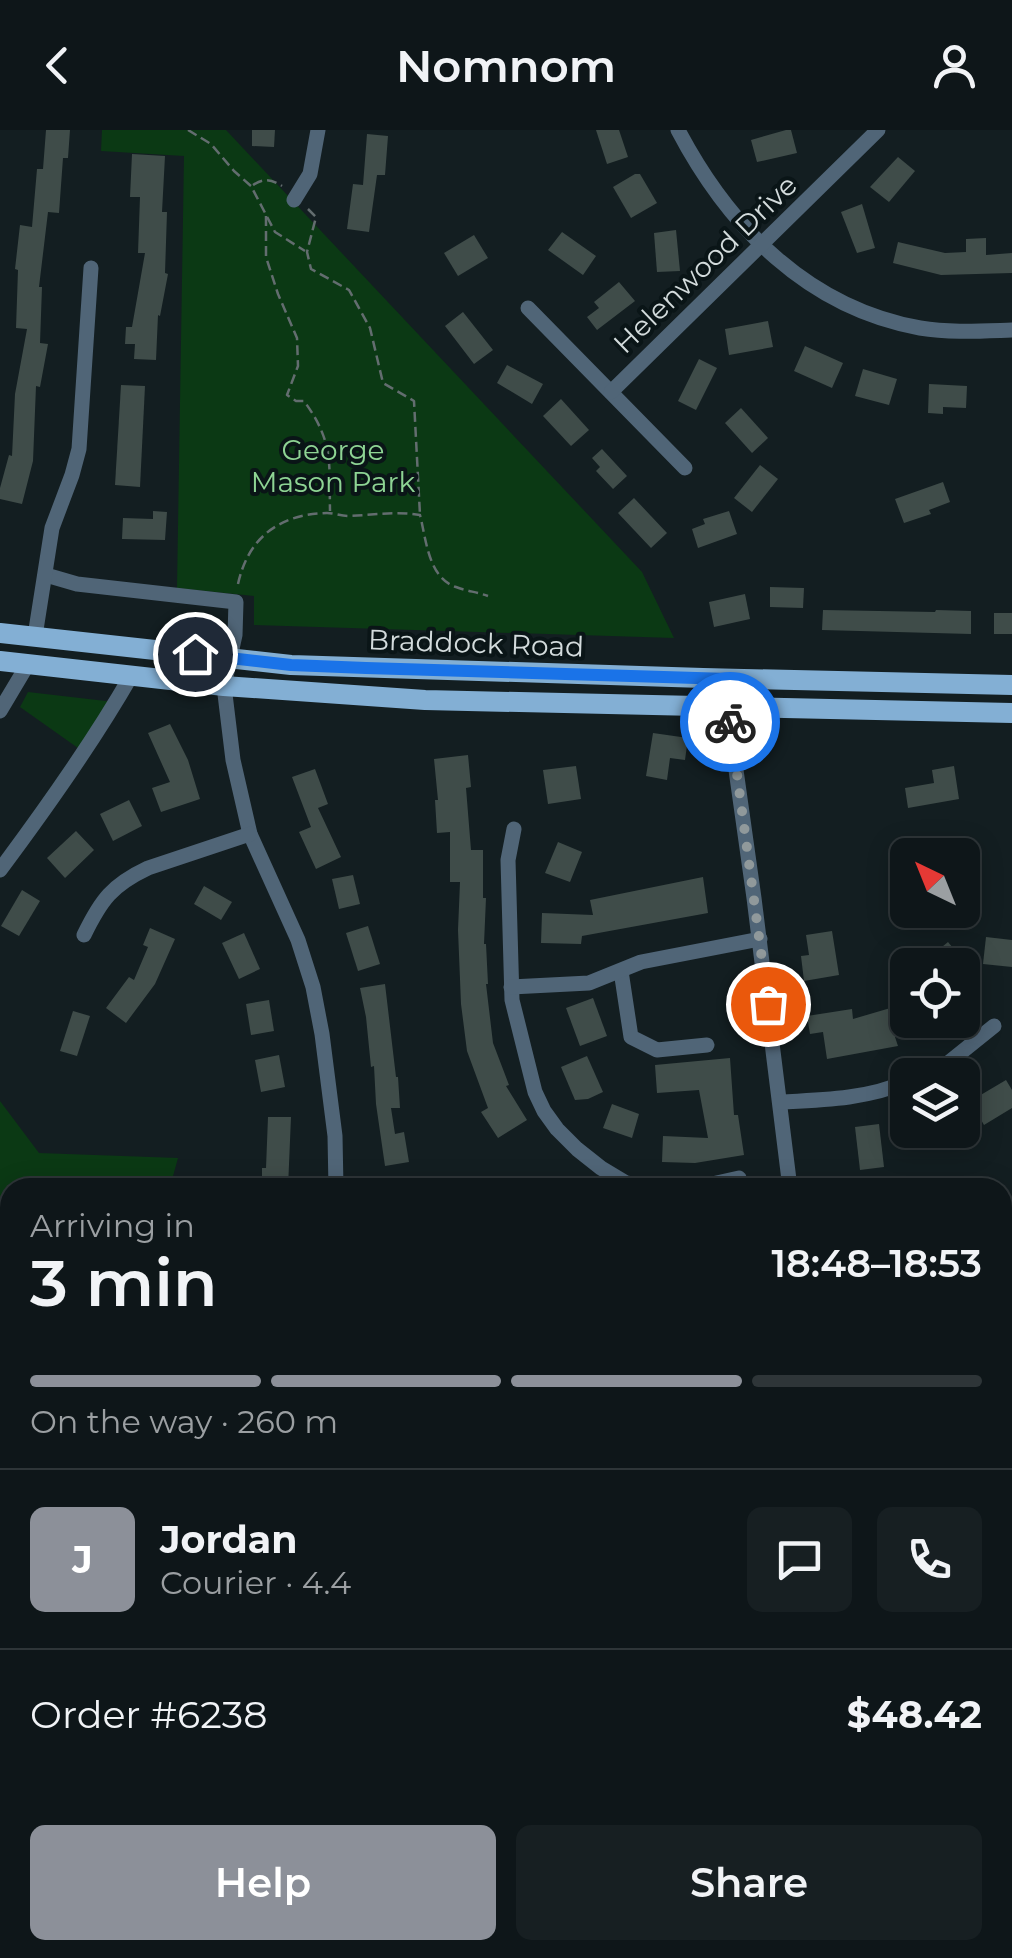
<!DOCTYPE html>
<html lang="en">
<head>
<meta charset="utf-8">
<style>
	body { margin:0; font-family:Montserrat,sans-serif; background:#171f22; color:#f1f3f6; height:100vh; display:flex; flex-direction:column; font-size:38px; white-space:nowrap }
	* { box-sizing:border-box; margin:0 }
	p { font-size:32px; color:#9b9fa2 }
	.icon { flex:none; width:55px; height:55px; fill:none; stroke:currentColor; stroke-width:2; stroke-linecap:round; stroke-linejoin:round }
	.map { position:relative; flex:1; overflow:hidden }
	.details { position:absolute; left:0px; top:1048px; width:1012px; height:782px; display:flex; flex-direction:column; background:#0e1619; border-radius:30px 30px 0 0; box-shadow:0 5px 25px #0003,0 0 0 2px #2e3538 }
	.details>* { flex:none }
	.needle { width:65px; rotate:317deg }
	.tools { position:absolute; left:890px; top:708px; display:grid; gap:20px }
	.tools a { display:grid; place-items:center; width:90px; height:90px; border-radius:15px; background:#0e1619; box-shadow:0 5px 25px #0003,0 0 0 2px #2e3538; font-size:50px }
	.pin { position:absolute; display:grid; place-items:center; width:85px; height:85px; color:#fff; margin:-42px; border:5px solid #fff; border-radius:50%; box-shadow:0 2px 10px #0007 }
	.courier { position:absolute; display:grid; place-items:center; width:100px; height:100px; margin:-50px; border:8px solid #1a73e8; border-radius:50%; background:#fff; color:#222; box-shadow:0 2px 12px #0007 }
	.headline em { font-style:normal; font-weight:600 }
	.headline div { display:flex; flex-direction:column-reverse }
	.headline { display:flex; align-items:center; justify-content:space-between; height:170px; padding:0 30px }
	h1 { font-size:65px; font-weight:600; line-height:75px }
	.bar { display:grid; grid-template-columns:repeat(4,1fr); gap:15px 10px; align-content:center; height:120px; padding:0 30px }
	.bar i { height:12px; border-radius:8px; background:#2e3538 }
	.bar .on { background:#8c9099 }
	.bar p { grid-column:span 4 }
	.line { display:flex; align-items:center; gap:25px; padding:0 30px; border-top:2px solid #2e3538 }
	.line div { flex:1 }
	.round { display:grid; place-items:center; flex:none; width:105px; height:105px; border-radius:15px; background:#171f22 }
	.action { display:flex; gap:20px; margin-top:auto; padding:20px 30px }
	.action a { flex:1; height:115px; border-radius:15px; background:#8c9099; color:#fff; font-size:40px; font-weight:600; line-height:115px; text-align:center }
	.action a+a { background:#171f22; color:#f1f3f6 }
	header { display:flex; justify-content:space-between; align-items:center; height:130px; padding:0 30px; background:#0e1619; font-size:45px; font-weight:600 }
	.map>svg:first-child { display:block }
	.green { fill:#0b3914 }
	.building { fill:#3f4c49 }
	.lines { fill:none; stroke-linecap:round; stroke-linejoin:round }
	.path { stroke:#636d6f; stroke-width:2.5; stroke-dasharray:10 5; stroke-linecap:butt }
	.minor { stroke:#506577; stroke-width:15 }
	.major { stroke:#83afd4; stroke-width:20 }
	.done { stroke:#90999b; stroke-width:10; stroke-dasharray:0 18 }
	.route { stroke:#1a73e8; stroke-width:12 }
	.labels { text-anchor:middle; dominant-baseline:central; stroke-width:8; stroke-linejoin:round; paint-order:stroke }
	.street-label { font-size:28px; fill:#d3dbdc; stroke:#0a1517 }
	.park-label { font-size:28px; fill:#8ed494; stroke:#0a1517 }
</style>
</head>
<body>
<header><svg class="icon" aria-label="back" viewBox="0 0 24 24"><path d="M15 5l-7 7 7 7"/></svg>Nomnom<svg class="icon" aria-label="person" viewBox="0 0 24 24"><circle cx="12" cy="8" r="4"/><path d="M4 21q1-7 8-7t8 7"/></svg></header>
<div class="map">
<svg width="1012" height="1828" viewBox="0 0 1012 1828">
	<rect width="100%" height="100%" fill="#131e21"/>
	<g class="green">
		<path d="M102,0H226L642,442L674,508L254,495V466L177,458L184,26L101,21Z"/>
		<path d="M28,562L123,573L0,748V731L78,618L20,577Z"/>
		<path d="M0,971L39,1023L178,1028L170,1057L10,1058V1106L0,1117Z"/>
		<path d="M0,1383L10,1427V1513L0,1526Z"/>
	</g>
	<g class="building">
		<path d="M46,0H70L68,28H63L59,83L48,82L39,157H42L40,213L48,214L40,257L36,256L33,331L22,374L0,369V358L9,325L12,326L15,264L27,199L16,198L18,140L15,139L20,95L32,97L37,39H43Z"/>
		<path d="M252,0H275L274,17L252,16Z"/>
		<path d="M596,0H619L628,27L607,34Z"/>
		<path d="M786,0H791L797,23L757,32L751,10Z"/>
		<path d="M367,4L388,6L385,45H377L369,102L347,99L353,54L363,55Z"/>
		<path d="M132,24L165,26L162,82H167L165,143L168,144L160,186L158,185L156,230L134,229L135,214H125L126,197H132L145,123H138L140,67H130Z"/>
		<path d="M898,27L915,41L889,72L870,57Z"/>
		<path d="M635,44H640L657,73L631,88L613,57Z"/>
		<path d="M862,74L875,118L857,123L841,82Z"/>
		<path d="M676,100L680,141L657,142L654,103Z"/>
		<path d="M562,102L596,126L583,145L548,120Z"/>
		<path d="M474,105L488,128L458,146L444,123Z"/>
		<path d="M986,108V125L1012,123V143L941,145L893,133L898,112L945,123L966,122V109Z"/>
		<path d="M619,152L635,171L597,200L587,187L599,178L594,172Z"/>
		<path d="M463,182L493,220L474,234L445,196Z"/>
		<path d="M768,191L773,217L729,225L725,199Z"/>
		<path d="M805,216L843,233L832,258L794,241Z"/>
		<path d="M699,229L717,238L696,280L678,271Z"/>
		<path d="M507,235L543,254L532,274L497,253Z"/>
		<path d="M863,239L897,249L889,275L855,266Z"/>
		<path d="M929,254L967,256L966,278L943,277V284L928,283Z"/>
		<path d="M121,255L145,256L140,357L115,355Z"/>
		<path d="M561,269L589,300L571,316L543,286Z"/>
		<path d="M741,278L768,308L752,323L725,293Z"/>
		<path d="M602,319L627,346L613,359L596,341L600,337L592,328Z"/>
		<path d="M760,335L778,349L752,382L734,368Z"/>
		<path d="M943,352L950,372L929,380L931,384L904,393L895,369Z"/>
		<path d="M634,368L667,403L651,418L618,383Z"/>
		<path d="M153,381L167,382L165,410L122,409L123,388L153,389Z"/>
		<path d="M729,381L737,404L698,418L692,399L705,394L703,389Z"/>
		<path d="M770,457L804,458L803,478L770,477Z"/>
		<path d="M745,464L750,489L714,497L709,472Z"/>
		<path d="M823,480L935,482L936,480L971,481V504L822,500Z"/>
		<rect x="994" y="483" width="18" height="21"/>
		<path d="M170,594L188,630L200,669L161,682L152,658L170,652L148,603Z"/>
		<path d="M653,603L688,608L685,630L670,628L667,650L646,646Z"/>
		<path d="M468,625L471,657L466,658L471,720H483V768H486L484,814H486L488,854H486L493,913L509,955L506,956L527,990L498,1008L481,982L488,978L467,921L461,874L458,800L460,752H450V702L437,703L435,670H438L434,629Z"/>
		<path d="M576,636L581,669L548,674L543,640Z"/>
		<path d="M954,636L959,669L908,678L905,658L934,653L932,640Z"/>
		<path d="M315,639L328,674L318,678L341,727L316,739L299,702L311,697L292,647Z"/>
		<path d="M129,670L142,696L113,711L100,684Z"/>
		<path d="M76,701L94,720L65,748L47,728Z"/>
		<path d="M558,712L582,722L570,752L545,743Z"/>
		<path d="M353,745L360,774L339,779L332,749Z"/>
		<path d="M703,747L708,783L582,806L581,814L541,813L542,783L593,785L590,770Z"/>
		<path d="M204,756L232,772L221,790L194,774Z"/>
		<path d="M22,760L40,771L19,806L1,796Z"/>
		<path d="M368,796L380,834L358,841L346,803Z"/>
		<path d="M150,798L175,809L155,854L126,893L106,878L129,847L134,850L148,817L143,815Z"/>
		<path d="M832,801L839,845L804,851L801,826L809,825L806,805Z"/>
		<path d="M244,803L260,839L239,849L222,813Z"/>
		<path d="M986,807L1012,810V837L983,834Z"/>
		<path d="M948,812L967,835H920Z"/>
		<path d="M385,854L396,947H398L400,978H391L395,1004L404,1002L409,1032L385,1036L376,974L374,936L371,937L366,887L360,858Z"/>
		<path d="M593,868L607,906L580,916L566,878Z"/>
		<path d="M269,870L274,901L251,905L246,874Z"/>
		<path d="M904,874L908,890H944V894L895,907L898,916L827,929L823,902L810,904L807,886L852,879L853,889Z"/>
		<path d="M73,881L90,886L77,926L60,921Z"/>
		<path d="M279,925L285,957L261,962L255,930Z"/>
		<path d="M587,926L603,962L588,969L575,970L561,937Z"/>
		<path d="M730,928L734,985H738L744,1025L695,1033L662,1032L663,1006L708,1008L699,960L657,963L655,935Z"/>
		<path d="M1006,950L1012,960V978L984,995L980,988L962,998V976Z"/>
		<path d="M612,974L639,984L632,1008L603,998Z"/>
		<path d="M268,987H291L288,1058H262V1038H266Z"/>
		<path d="M879,994L884,1037L860,1040L855,997Z"/>
		<path d="M919,1000H959L927,1017Z"/>
	</g>
	<g class="lines">
		<g class="path">
			<path d="M188,0L211,14L234,41L251,56L275,102L305,121"/>
			<path d="M253,55C264,48 271,49 282,56"/>
			<path d="M308,79L316,87L307,122L311,139L349,160L370,198L383,253L414,271L420,385"/>
			<path d="M266,86V127L278,164L297,208L298,236L287,265L296,271H304C334,312 329,333 330,381"/>
			<path d="M238,454C248,408 279,384 327,383C334,383 341,386 349,386C373,385 397,381 420,385C426,408 428,448 456,457C466,461 477,462 488,466"/>
		</g>
		<g class="minor">
			<path d="M678,0C729,97 808,178 920,198C950,203 981,201 1012,200"/>
			<path d="M294,70L310,44L318,0"/>
			<path d="M528,178L685,338"/>
			<path d="M611,262L878,0"/>
			<path d="M46,445L77,454L236,472L235,505L224,556L233,630L250,704L298,810L313,857L322,904L335,1006L336,1058"/>
			<path d="M35,506L52,398L72,345L79,319L91,138"/>
			<path d="M729,549L727,576L754,768L790,1058"/>
			<path d="M0,581L28,534"/>
			<path d="M514,699L508,730L512,870L535,962L544,981L557,999L577,1019L601,1038L626,1053L658,1058"/>
			<path d="M0,740C47,677 92,614 131,546"/>
			<path d="M84,805C101,770 112,755 148,738L250,704"/>
			<path d="M621,841L631,907L657,920L707,915"/>
			<path d="M511,857L589,853L641,832L760,809"/>
			<path d="M922,945L948,933L994,896"/>
			<path d="M780,972C823,970 868,969 908,951"/>
			<path d="M694,1058L739,1048"/>
			<path d="M1002,1450L1012,1442"/>
			<path d="M1002,1539L1012,1551"/>
			<path d="M0,1572L10,1556"/>
			<path d="M566,1820L571,1828"/>
			<path d="M804,1820L810,1828"/>
			<path d="M215,1828L217,1820"/>
			<path d="M524,1828L534,1820"/>
		</g>
		<g class="major">
			<path d="M0,503L291,535L703,548L1012,555"/>
			<path d="M0,531L224,556L425,570L1012,583"/>
		</g>
	</g>
	<g class="lines">
		<path class="done" d="M730,592L768,874"/>
		<path class="route" d="M195,524L291,535L366,538L729,549L727,576L730,592"/>
	</g>
	<g class="labels">
		<g class="street-label">
			<text transform="translate(705 134) rotate(-44)">Helenwood Drive</text>
			<text transform="translate(476 513) rotate(2)">Braddock Road</text>
		</g>
		<g class="park-label">
			<text x="333" y="320">George<tspan x="333" dy="32">Mason Park</tspan></text>
		</g>
	</g>
</svg>
<div class="tools">
<a><svg class="needle" viewBox="-14 -14 28 28"><path d="M0-13l5 13h-10z" fill="#e53935"/><path d="M0 13l5-13h-10z" fill="#9b9fa2"/></svg></a>
<a><svg class="icon" aria-label="locate" viewBox="0 0 24 24"><circle cx="12" cy="12" r="6"/><path d="M12 2v4M12 18v4M2 12h4M18 12h4"/></svg></a>
<a><svg class="icon" aria-label="layers" viewBox="0 0 24 24"><path d="M12 4l9 5-9 5-9-5zM3 14l9 5 9-5"/></svg></a>
</div>
<div class="pin" style="left:768px;top:874px;background:#ea580c"><svg class="icon" aria-label="bag" viewBox="0 0 24 24"><path d="M5 8h14l-1 12H6zM9 8a3 3 0 0 1 6 0"/></svg></div>
<div class="pin" style="left:195px;top:524px;background:#1f2937"><svg class="icon" aria-label="home" viewBox="0 0 24 24"><path d="M3 11l9-7 9 7M6 9v11h12V9"/></svg></div>
<div class="courier" style="left:730px;top:592px"><svg class="icon" aria-label="bike" viewBox="0 0 24 24"><circle cx="6" cy="16" r="4"/><circle cx="18" cy="16" r="4"/><path d="M6 16l4-8h5l3 8M10 8l3 8H6M13 5h3"/></svg></div>
<section class="details">
<div class="headline"><div><h1>3 min</h1><p>Arriving in</p></div><em>18:48–18:53</em></div>
<div class="bar"><i class="on"></i><i class="on"></i><i class="on"></i><i></i><p>On the way · 260 m</p></div>
<div class="line" style="height:180px"><b class="round" style="background:#8c9099;color:#fff">J</b><div><b>Jordan</b><p>Courier · 4.4</p></div><a class="round"><svg class="icon" aria-label="chat" viewBox="0 0 24 24"><path d="M4 5h16v11H9l-5 4z"/></svg></a><a class="round"><svg class="icon" aria-label="phone" viewBox="0 0 24 24"><path d="M5 4h4l2 5-3 2q2 4 5 5l2-3 5 2v4C11 20 4 13 5 4z"/></svg></a></div>
<div class="line" style="height:130px"><div>Order #6238</div><b>$48.42</b></div>
<div class="action"><a>Help</a><a>Share</a></div>
</section>
</div>
</body>
</html>
